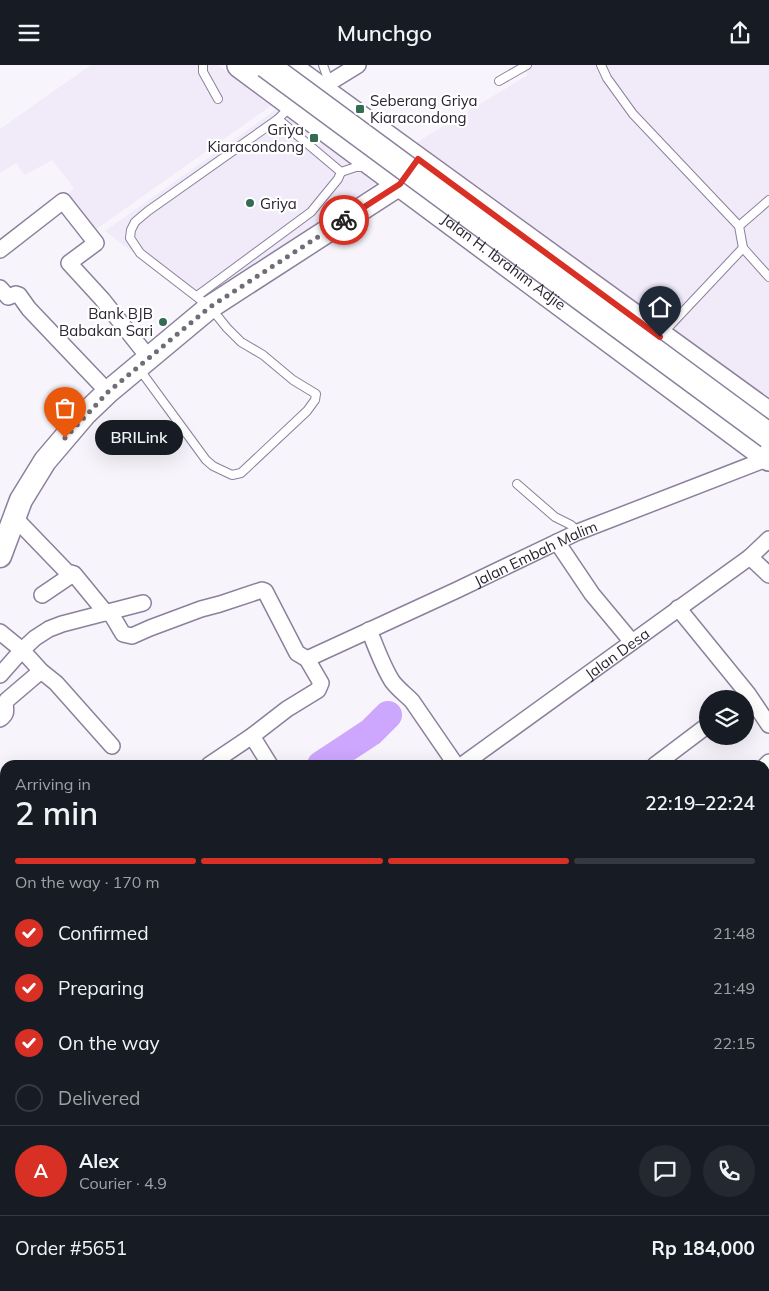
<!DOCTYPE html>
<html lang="en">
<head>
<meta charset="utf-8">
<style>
	body { margin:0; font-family:Mulish,sans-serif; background:#242831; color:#f1f3f6; height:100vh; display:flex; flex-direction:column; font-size:19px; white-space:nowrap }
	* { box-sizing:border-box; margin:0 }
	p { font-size:16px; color:#9ea1a6 }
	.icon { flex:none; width:28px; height:28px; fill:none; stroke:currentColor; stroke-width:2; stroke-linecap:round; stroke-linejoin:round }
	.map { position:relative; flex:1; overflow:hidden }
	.details { position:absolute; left:0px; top:695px; width:770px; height:531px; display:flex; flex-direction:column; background:#171b24; border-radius:15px 15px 0 0; box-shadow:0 5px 20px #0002 }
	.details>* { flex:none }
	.tools { position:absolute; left:699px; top:625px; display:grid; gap:10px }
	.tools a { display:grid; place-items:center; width:55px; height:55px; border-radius:50%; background:#171b24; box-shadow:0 5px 20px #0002; font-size:25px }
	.pin { position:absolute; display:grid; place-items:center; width:42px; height:42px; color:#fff; margin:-51px -21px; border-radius:50% 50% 50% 0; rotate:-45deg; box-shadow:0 0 5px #0007 }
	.pin .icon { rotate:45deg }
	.courier { position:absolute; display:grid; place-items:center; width:50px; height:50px; margin:-25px; border:4px solid #d93025; border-radius:50%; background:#fff; color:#222; box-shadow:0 1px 6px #0007 }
	.bubble { position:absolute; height:35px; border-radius:18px; background:#171b24; box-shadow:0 5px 20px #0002; font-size:16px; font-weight:600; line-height:35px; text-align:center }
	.overview em { font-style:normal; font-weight:600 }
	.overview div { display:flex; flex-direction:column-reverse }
	.overview { display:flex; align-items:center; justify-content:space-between; height:85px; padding:0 15px }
	h1 { font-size:32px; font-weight:600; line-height:38px }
	.bar { display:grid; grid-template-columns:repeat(4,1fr); gap:8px 5px; align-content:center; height:60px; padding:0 15px }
	.bar i { height:6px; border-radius:4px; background:#363941 }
	.bar .on { background:#d93025 }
	.bar p { grid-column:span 4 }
	.line { display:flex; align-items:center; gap:12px; padding:0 15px; border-top:1px solid #363941 }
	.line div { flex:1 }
	.round { display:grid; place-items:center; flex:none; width:52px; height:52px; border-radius:26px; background:#242831 }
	ol { padding:0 15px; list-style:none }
	li { display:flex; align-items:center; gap:15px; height:55px }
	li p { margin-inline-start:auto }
	li .icon { padding:5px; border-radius:50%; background:#d93025; color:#fff; stroke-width:4 }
	li:last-child { color:#9ea1a6 }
	li i { width:28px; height:28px; border:2px solid #363941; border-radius:50% }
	header { display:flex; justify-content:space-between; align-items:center; height:65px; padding:0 15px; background:#171b24; font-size:22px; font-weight:600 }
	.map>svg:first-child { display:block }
	.built { fill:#f0eaf9 }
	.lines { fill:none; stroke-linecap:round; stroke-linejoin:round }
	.river { stroke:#cda6fd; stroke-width:28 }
	.lane-casing { stroke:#8c809c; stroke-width:10 }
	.street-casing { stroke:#8c809c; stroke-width:18 }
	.secondary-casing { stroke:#8c809c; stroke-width:25 }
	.primary-casing { stroke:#8c809c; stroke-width:28 }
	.lane { stroke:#fff; stroke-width:8 }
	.street { stroke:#fff; stroke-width:15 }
	.secondary { stroke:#fff; stroke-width:22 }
	.primary { stroke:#fff; stroke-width:25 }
	.primary-bridge-casing { stroke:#8c809c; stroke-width:28; stroke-linecap:butt }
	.primary-bridge { stroke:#fff; stroke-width:25 }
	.done { stroke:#716d77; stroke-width:5; stroke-dasharray:0 9 }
	.route { stroke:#d93025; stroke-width:6 }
	.poi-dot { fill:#346b53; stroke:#fff; stroke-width:2 }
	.labels { text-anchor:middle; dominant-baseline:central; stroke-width:4.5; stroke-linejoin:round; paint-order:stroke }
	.poi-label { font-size:15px; fill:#292430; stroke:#fff; text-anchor:start }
	.street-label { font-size:15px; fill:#292430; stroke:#fff }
</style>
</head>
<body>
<header><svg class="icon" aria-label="menu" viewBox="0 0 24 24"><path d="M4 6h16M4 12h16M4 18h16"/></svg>Munchgo<svg class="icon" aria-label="share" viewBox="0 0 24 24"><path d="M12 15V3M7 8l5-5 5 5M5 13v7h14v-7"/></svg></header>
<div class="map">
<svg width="769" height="1226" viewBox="0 0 769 1226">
	<rect width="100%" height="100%" fill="#f7f4fb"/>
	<g class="built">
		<path d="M91,0H218L272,40L92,167L65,132L74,123L52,95L25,110L16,98L0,108V64Z"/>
		<path d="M522,0H769V351L399,88L528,10Z"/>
		<path d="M277,44L376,118L200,239L105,166Z"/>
	</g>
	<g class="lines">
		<g class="river">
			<path d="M321,700L371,667L388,650"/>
			<path d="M0,863L5,861"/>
			<path d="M0,1206L5,1207"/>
			<path d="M76,1221L100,1226"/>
		</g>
		<g class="lane-casing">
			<g id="lane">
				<path d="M203,0V7L218,34"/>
				<path d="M323,0L329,17"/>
				<path d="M601,0L607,13L633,49L739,161L743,183L769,212"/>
				<path d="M499,16L527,0"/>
				<path d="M341,107L356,102H365"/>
				<path d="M739,161L769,135"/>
				<path d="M197,231L311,147L338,114L341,107L278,54"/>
				<path d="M662,269L743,183"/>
				<path d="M140,305L206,395L213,401L232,410L241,408L307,346L315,335L316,329L293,315L263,290L241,277L227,263L210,242L140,188L130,173L131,165L135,157L148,146L278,54L291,41"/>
				<path d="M517,419L555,452L571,460L578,467"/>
				<path d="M506,1226L512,1221"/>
			</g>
		</g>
		<g class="street-casing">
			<g id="street">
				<path d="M319,24L358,0"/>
				<path d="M0,185L63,136L96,178L69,198L102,234L149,293"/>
				<path d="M0,223L8,232L16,229L19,230L29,244L108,327"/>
				<path d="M14,452L67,507L74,509L106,548"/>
				<path d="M557,477L592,529L632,577"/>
				<path d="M750,492L769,510"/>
				<path d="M42,530L73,509"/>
				<path d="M678,543L748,629L769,660"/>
				<path d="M110,547L123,569L132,571L150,563L201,544L220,539L262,525L265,526L297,588L307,594L321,618L318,625L287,644L252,671L209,700"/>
				<path d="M369,565C376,582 382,600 392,616C398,624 405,629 412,636L456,700"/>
				<path d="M0,567L22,585L41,606L56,618L112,681"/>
				<path id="s1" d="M307,594L457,525L578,467L769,393"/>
				<path d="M0,610L22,585L35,573L49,564L62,559L143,538"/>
				<path d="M0,654C7,649 6,646 5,638L7,635L41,606"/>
				<path d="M252,671L270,700"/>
				<path id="s2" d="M462,700L750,492L769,474"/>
				<path d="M655,700L708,660"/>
				<path d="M765,701L769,697"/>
				<path d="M765,784L769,780"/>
				<path d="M0,798L5,799"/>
				<path d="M765,864L769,872"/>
				<path d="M765,946L769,944"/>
				<path d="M0,988L5,996"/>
				<path d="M765,1043L769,1042"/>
				<path d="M765,1118L769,1116"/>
				<path d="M0,1144L5,1141"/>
				<path d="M765,1179L769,1177"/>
				<path d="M0,1186L5,1187"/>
				<path d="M0,1217L5,1219"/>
				<path d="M15,1221L33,1226"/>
				<path d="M174,1221L194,1226"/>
				<path d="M426,1221L431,1226"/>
				<path d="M310,1226L315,1221"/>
			</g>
		</g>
		<g class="secondary-casing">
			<path id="secondary" d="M0,491L21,435L45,396L85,349L108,327L210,242L400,119L409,106"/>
		</g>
		<g class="primary-casing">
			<g id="primary">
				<path id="s3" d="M240,0L769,393"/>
				<path d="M296,7L769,350"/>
			</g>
		</g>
		<use href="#lane" class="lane"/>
		<use href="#street" class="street"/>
		<use href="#secondary" class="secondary"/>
		<use href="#primary" class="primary"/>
		<g class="primary-bridge-casing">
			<path id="primary-bridge" d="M266,0L769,371"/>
		</g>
		<use href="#primary-bridge" class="primary-bridge"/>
	</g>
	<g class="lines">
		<path class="done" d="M65,373L108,327L210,242L344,155"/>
		<path class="route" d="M344,155L400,119L418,94L660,272"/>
	</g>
	<g class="poi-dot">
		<rect x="355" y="39" width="10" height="10" rx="2.5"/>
		<rect x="309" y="68" width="10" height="10" rx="2.5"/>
		<circle cx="250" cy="138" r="5"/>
		<circle cx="163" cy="257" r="5"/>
	</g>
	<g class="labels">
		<g class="poi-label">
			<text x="370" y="35">Seberang Griya<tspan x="370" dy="17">Kiaracondong</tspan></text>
			<text x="304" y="64" text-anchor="end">Griya<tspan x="304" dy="17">Kiaracondong</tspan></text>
			<text x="260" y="138">Griya</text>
			<text x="153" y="248" text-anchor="end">Bank BJB<tspan x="153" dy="17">Babakan Sari</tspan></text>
		</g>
		<g class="street-label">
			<text stroke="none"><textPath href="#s3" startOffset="329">Jalan H. Ibrahim Adjie</textPath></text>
			<text stroke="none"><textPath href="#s1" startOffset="252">Jalan Embah Malim</textPath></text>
			<text stroke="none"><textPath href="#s2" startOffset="191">Jalan Desa</textPath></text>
		</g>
	</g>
</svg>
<div class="tools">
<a><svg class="icon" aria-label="layers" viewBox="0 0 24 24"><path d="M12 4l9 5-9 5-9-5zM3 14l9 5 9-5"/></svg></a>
</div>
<div class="pin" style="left:65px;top:373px;background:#ea580c"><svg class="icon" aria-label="bag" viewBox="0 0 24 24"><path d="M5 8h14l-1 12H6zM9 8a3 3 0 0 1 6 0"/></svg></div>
<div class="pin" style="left:660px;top:272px;background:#1f2937"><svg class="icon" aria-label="home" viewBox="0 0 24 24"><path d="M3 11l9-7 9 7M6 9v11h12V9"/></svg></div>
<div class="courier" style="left:344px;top:155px"><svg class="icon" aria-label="bike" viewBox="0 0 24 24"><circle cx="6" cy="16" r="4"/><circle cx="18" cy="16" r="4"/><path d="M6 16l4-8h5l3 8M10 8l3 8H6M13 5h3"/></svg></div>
<div class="bubble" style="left:95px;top:355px;width:88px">BRILink</div>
<section class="details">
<div class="overview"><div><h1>2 min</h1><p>Arriving in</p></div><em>22:19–22:24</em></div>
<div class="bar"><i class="on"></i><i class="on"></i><i class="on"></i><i></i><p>On the way · 170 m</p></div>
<ol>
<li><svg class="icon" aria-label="check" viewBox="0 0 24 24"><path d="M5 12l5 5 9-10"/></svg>Confirmed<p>21:48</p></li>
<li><svg class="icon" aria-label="check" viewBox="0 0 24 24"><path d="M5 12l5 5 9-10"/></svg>Preparing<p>21:49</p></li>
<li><svg class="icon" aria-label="check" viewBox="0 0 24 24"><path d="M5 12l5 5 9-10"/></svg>On the way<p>22:15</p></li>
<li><i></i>Delivered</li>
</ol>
<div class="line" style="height:90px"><b class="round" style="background:#d93025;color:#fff">A</b><div><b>Alex</b><p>Courier · 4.9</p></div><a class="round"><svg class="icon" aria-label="chat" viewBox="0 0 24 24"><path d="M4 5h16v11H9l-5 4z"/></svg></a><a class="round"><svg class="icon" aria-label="phone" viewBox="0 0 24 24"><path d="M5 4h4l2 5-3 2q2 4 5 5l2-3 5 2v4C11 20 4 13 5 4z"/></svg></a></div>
<div class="line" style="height:65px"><div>Order #5651</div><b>Rp 184,000</b></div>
</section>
</div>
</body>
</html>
